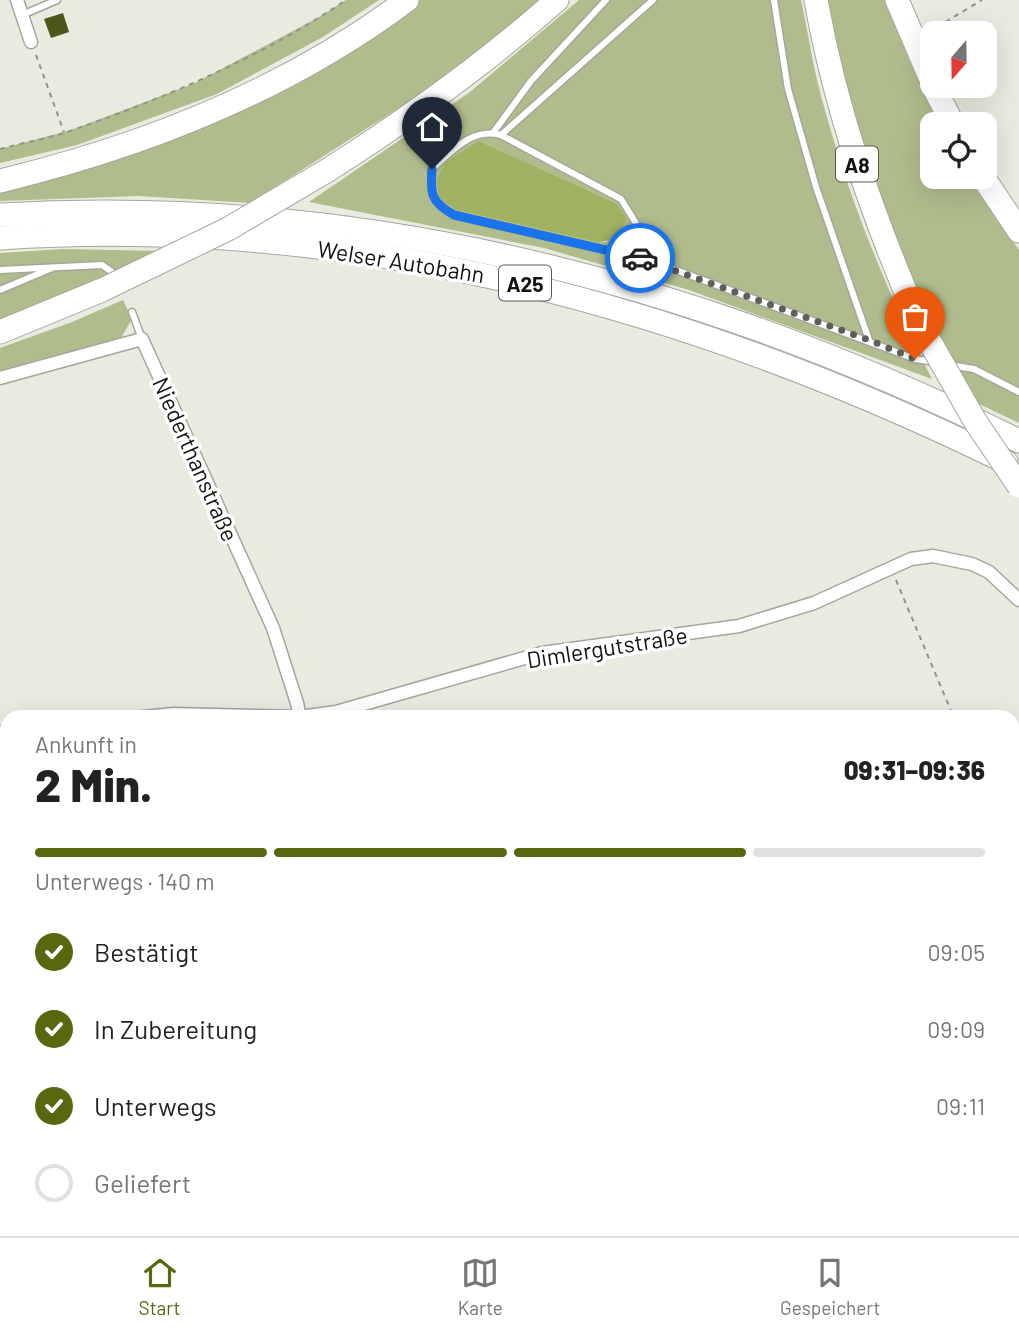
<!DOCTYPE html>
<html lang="de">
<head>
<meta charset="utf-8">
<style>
	body { margin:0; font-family:Barlow,sans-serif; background:#f2f2f2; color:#222; height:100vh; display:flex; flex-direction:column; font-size:26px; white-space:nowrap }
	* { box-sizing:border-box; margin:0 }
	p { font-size:23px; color:#767676 }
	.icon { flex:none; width:38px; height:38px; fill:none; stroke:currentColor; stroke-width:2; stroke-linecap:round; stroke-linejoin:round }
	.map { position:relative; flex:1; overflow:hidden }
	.panel { position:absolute; left:0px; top:710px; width:1020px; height:527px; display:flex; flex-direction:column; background:#fff; border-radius:21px 21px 0 0; box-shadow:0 7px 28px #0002 }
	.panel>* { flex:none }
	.needle { width:46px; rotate:200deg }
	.tools { position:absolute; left:920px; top:21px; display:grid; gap:14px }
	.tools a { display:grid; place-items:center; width:77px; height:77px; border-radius:14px; background:#fff; box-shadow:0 7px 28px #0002; font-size:35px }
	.pin { position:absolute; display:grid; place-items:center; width:60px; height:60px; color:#fff; margin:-72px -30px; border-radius:50% 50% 50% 0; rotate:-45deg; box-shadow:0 0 7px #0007 }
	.pin .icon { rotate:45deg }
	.courier { position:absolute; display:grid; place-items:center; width:70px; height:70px; margin:-35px; border:5px solid #1a73e8; border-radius:50%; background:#fff; color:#222; box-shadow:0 2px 9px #0007 }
	.summary em { font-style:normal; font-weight:800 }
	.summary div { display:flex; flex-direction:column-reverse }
	.summary { display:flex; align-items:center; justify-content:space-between; height:119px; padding:0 35px }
	h1 { font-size:46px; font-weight:800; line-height:52px }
	.bar { display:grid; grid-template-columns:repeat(4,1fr); gap:10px 7px; align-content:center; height:84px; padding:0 35px }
	.bar i { height:9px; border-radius:5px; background:#e0e0e0 }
	.bar .active { background:#59670f }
	.bar p { grid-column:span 4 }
	ol { padding:0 35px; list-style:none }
	li { display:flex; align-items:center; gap:21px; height:77px }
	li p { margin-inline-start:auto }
	li .icon { padding:7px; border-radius:50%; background:#59670f; color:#fff; stroke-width:4 }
	li:last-child { color:#767676 }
	li i { width:38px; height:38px; border:4px solid #e0e0e0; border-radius:50% }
	.dock { display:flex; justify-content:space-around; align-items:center; height:98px; border-top:2px solid #e0e0e0; background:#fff; font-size:19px; color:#767676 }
	.dock a { display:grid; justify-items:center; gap:4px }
	.dock .active { color:#59670f }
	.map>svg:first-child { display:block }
	.green { fill:#b0bc8c; fill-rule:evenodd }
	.water { fill:#a0b161 }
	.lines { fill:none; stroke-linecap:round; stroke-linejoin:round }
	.stream { stroke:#a0b161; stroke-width:3.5 }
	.building { fill:#4c5719 }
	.lane-casing { stroke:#a4a79c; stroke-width:9 }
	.street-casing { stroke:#a4a79c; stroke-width:15 }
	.highway-casing { stroke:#a4a79c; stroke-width:25 }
	.path { stroke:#92948c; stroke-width:2; stroke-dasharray:5 5; stroke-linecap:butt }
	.lane { stroke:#fff; stroke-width:6 }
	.street { stroke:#fff; stroke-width:12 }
	.highway { stroke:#fff; stroke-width:23 }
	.highway-bridge-casing { stroke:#a4a79c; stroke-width:25; stroke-linecap:butt }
	.highway-bridge { stroke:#fff; stroke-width:23 }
	.done { stroke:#5d5f58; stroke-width:7; stroke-dasharray:0 12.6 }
	.route { stroke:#1a73e8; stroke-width:9 }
	.labels { text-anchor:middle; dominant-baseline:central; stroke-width:7; stroke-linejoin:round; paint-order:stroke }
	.shield { fill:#fff; stroke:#595a57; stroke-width:2 }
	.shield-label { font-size:21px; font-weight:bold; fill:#12130f }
	.street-label { font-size:23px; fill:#12130f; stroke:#fff }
</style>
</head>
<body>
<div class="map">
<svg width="1019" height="1236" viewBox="0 0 1019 1236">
	<rect width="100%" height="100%" fill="#e8ebdf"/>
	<g class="green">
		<path d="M346,0H379L323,37L217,94L77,145L0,163V149L71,130L195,83L321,16Z"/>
		<path d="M418,0H541L427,90L250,203L139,196L0,201V190L68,174Z"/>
		<path d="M579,0H801C809,37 814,74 825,110C851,204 887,293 932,379L689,290L544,248L309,202L470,92ZM479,141L616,203L607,242H596L456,210Z"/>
		<path d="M827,0H885L909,60L941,124H933V177H967L1019,250V423L979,404L929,316L875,191L836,54Z"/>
		<path d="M64,249L160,251L19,315L0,321V253Z"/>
		<path d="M123,300L132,319L121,338L0,371V348L72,322Z"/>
		<path d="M1013,969H1019V1236H814L833,1230H1013Z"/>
	</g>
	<path class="water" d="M479,141L616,203L626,218C620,234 613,242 596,242L456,210L440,198L436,181L446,162Z"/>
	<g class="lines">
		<path class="stream" d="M0,742H7"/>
	</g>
	<path class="building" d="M63,13L69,32L51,38L44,19Z"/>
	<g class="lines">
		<g class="lane-casing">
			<g id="lane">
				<path d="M774,0L788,89L816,187L869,340"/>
				<path d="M22,15L57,0"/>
				<path d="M493,133L531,81L606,0"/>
				<path d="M501,135L653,0"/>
				<path d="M649,260L642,233L621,199L501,135C472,127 452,151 432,169C430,194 431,202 454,215L649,260L915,359L936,362"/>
				<path d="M0,270L102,265L112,272"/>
				<path d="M0,290L52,268"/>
				<path d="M132,312L142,339"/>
				<path d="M950,365L974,369L1019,392"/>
			</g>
		</g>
		<g class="street-casing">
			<g id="street">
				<path d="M17,0L31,42"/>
				<path d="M0,378L142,339L273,628L297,703L300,718"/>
				<path d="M134,718L173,714L300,717L336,712L542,653L739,626L814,603L911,559L933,556L972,564L989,572L1019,600"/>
				<path d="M0,733L7,732"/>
				<path d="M327,1230V1236"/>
				<path d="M427,1230L449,1236"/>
				<path d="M459,1236L463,1230"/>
				<path d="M803,1236L820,1230"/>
			</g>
		</g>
		<g class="highway-casing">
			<g id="highway">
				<path d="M816,0C836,112 873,217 918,321"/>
				<path d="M897,0L933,84"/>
				<path d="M933,86L953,124"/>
				<path d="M328,170C408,119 486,63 557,0"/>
				<path d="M983,177L1019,231"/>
				<path d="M0,181C145,146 287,90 407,0"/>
				<path d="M0,215C359,194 698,281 1019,441"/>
				<path d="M0,238C354,214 690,307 1006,462"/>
				<path d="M0,332L102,290"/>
			</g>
		</g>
		<g class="path">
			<path d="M937,27L982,0"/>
			<path d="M36,55L64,132"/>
			<path d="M0,149C22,143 46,139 67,132C163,99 262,57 346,0"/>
			<path d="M896,580L954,718"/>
			<path d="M1013,857L1019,871"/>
			<path d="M1013,1121L1019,1117"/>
			<path d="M1013,1149L1019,1150"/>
			<path d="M187,1236L197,1230"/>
		</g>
		<use href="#lane" class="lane"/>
		<use href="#street" class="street"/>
		<use href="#highway" class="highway"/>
		<g class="highway-bridge-casing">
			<g id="highway-bridge">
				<path d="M102,290L228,229L328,170"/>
				<path d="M918,321L975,421L1019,486"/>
			</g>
		</g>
		<use href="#highway-bridge" class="highway-bridge"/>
	</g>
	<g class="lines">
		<path class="done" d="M640,258L869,340L915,359"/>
		<path class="route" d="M432,169C430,194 431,202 454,215L640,258"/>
	</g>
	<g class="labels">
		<g class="shield">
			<rect x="836" y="146.5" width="42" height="35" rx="5"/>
			<rect x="499" y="265.5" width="52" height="35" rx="5"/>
		</g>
		<g class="shield-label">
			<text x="857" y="164">A8</text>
			<text x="525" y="283">A25</text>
		</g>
		<g class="street-label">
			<text transform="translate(401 261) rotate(9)">Welser Autobahn</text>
			<text transform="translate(196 459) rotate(66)">Niederthanstraße</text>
			<text transform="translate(607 647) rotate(-9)">Dimlergutstraße</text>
		</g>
	</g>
</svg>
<div class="tools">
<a><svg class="needle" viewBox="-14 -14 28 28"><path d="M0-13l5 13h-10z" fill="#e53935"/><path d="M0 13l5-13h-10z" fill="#767676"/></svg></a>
<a><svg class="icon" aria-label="locate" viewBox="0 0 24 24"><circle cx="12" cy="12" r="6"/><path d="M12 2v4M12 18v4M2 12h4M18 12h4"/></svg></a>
</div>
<div class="pin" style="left:915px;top:359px;background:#ea580c"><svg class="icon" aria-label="bag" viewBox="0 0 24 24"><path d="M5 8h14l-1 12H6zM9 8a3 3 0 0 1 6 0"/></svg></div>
<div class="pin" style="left:432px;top:169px;background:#1f2937"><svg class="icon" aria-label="home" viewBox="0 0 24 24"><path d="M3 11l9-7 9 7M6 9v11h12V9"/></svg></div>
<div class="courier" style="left:640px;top:258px"><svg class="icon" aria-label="car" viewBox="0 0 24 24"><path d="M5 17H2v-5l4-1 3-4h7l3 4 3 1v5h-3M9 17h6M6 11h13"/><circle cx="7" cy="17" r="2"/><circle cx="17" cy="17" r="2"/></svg></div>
<section class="panel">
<div class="summary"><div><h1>2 Min.</h1><p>Ankunft in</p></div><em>09:31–09:36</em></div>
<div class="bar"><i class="active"></i><i class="active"></i><i class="active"></i><i></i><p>Unterwegs · 140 m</p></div>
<ol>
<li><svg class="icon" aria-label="check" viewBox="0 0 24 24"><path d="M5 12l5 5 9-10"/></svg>Bestätigt<p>09:05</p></li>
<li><svg class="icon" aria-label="check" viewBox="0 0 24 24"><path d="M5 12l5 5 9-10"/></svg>In Zubereitung<p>09:09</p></li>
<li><svg class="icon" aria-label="check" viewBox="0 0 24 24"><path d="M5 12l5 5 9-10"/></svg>Unterwegs<p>09:11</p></li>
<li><i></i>Geliefert</li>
</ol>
</section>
</div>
<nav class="dock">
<a class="active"><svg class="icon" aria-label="home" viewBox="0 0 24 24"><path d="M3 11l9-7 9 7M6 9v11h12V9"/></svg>Start</a>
<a><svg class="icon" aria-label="map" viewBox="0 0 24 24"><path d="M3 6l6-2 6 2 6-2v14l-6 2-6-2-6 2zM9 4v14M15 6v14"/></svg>Karte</a>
<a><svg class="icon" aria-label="saved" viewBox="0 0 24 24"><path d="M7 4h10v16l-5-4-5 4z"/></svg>Gespeichert</a>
</nav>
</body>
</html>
